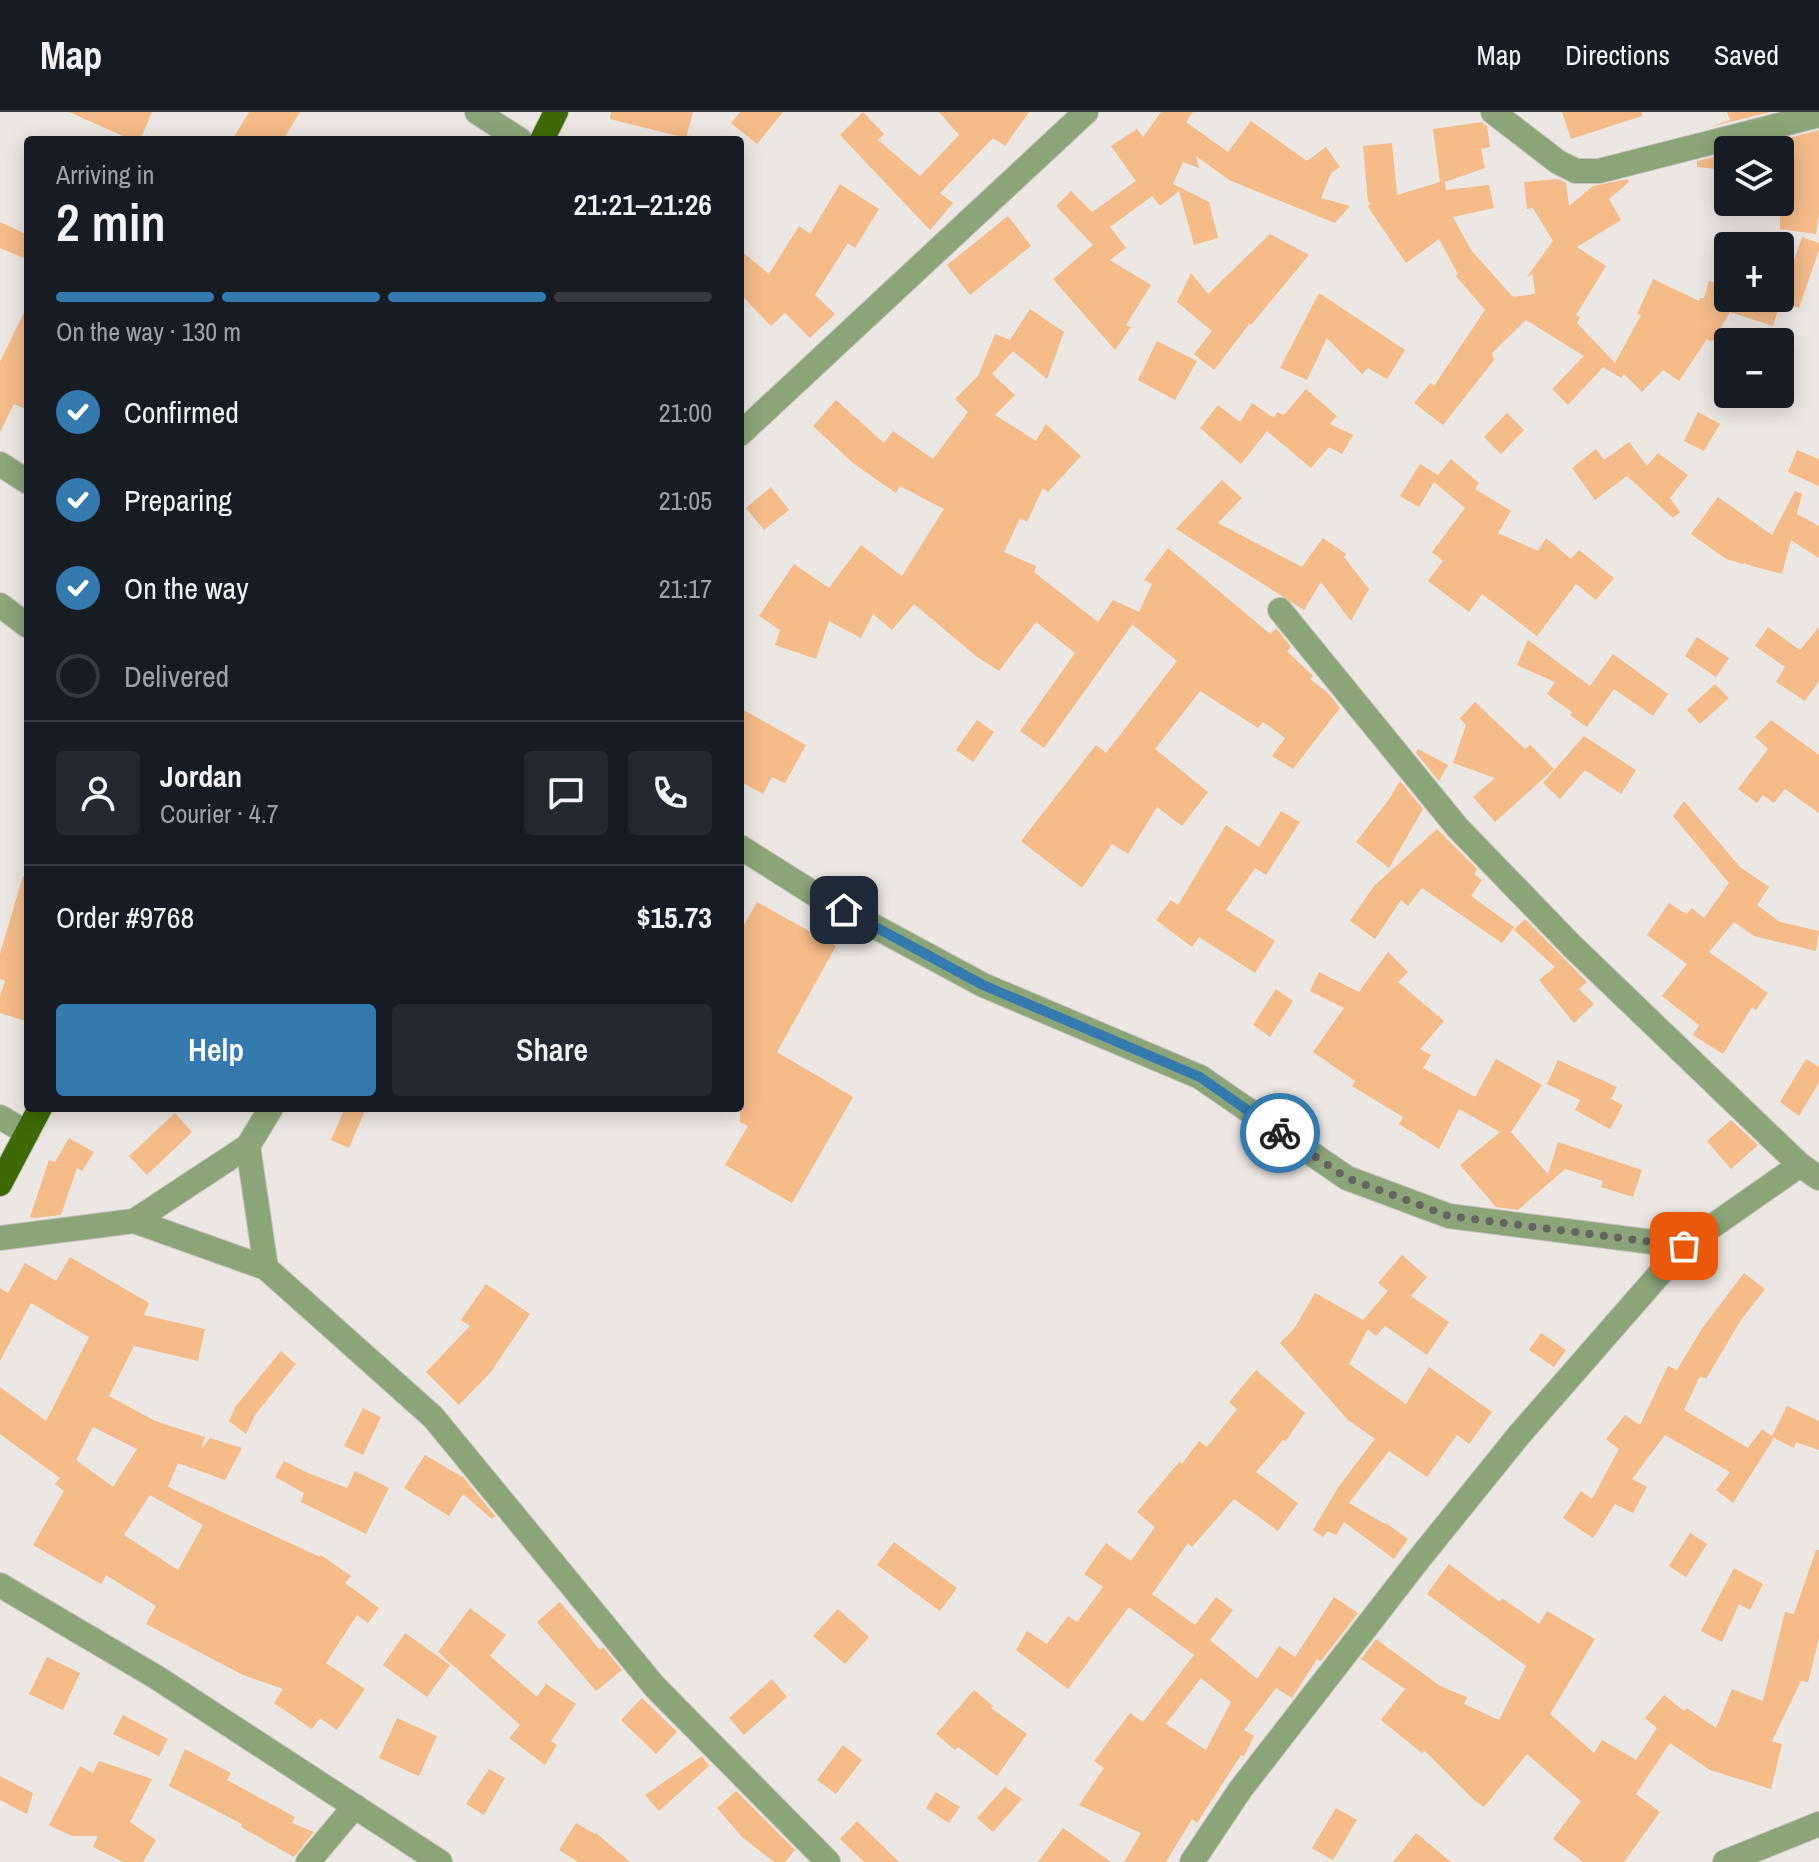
<!DOCTYPE html>
<html lang="en">
<head>
<meta charset="utf-8">
<style>
	body { margin:0; font-family:"Archivo Narrow",sans-serif; background:#242831; color:#f1f3f6; height:100vh; display:flex; flex-direction:column; font-size:30px; white-space:nowrap }
	* { box-sizing:border-box; margin:0 }
	p { font-size:26px; color:#9ea1a6 }
	.icon { flex:none; width:44px; height:44px; fill:none; stroke:currentColor; stroke-width:2; stroke-linecap:round; stroke-linejoin:round }
	.map { position:relative; flex:1; overflow:hidden }
	.sheet { position:absolute; left:24px; top:24px; width:720px; height:976px; display:flex; flex-direction:column; background:#171b24; border-radius:8px; box-shadow:0 4px 20px #0003 }
	.sheet>* { flex:none }
	.buttons { position:absolute; left:1714px; top:24px; display:grid; gap:16px }
	.buttons a { display:grid; place-items:center; width:80px; height:80px; border-radius:8px; background:#171b24; box-shadow:0 4px 20px #0003; font-size:40px }
	.pin { position:absolute; display:grid; place-items:center; width:68px; height:68px; color:#fff; margin:-34px; border-radius:16px; box-shadow:0 4px 12px #0006 }
	.courier { position:absolute; display:grid; place-items:center; width:80px; height:80px; margin:-40px; border:6px solid #357aaf; border-radius:50%; background:#fff; color:#222; box-shadow:0 2px 10px #0007 }
	.summary em { font-style:normal; font-weight:600 }
	.summary div { display:flex; flex-direction:column-reverse }
	.summary { display:flex; align-items:center; justify-content:space-between; height:136px; padding:0 32px }
	h1 { font-size:52px; font-weight:600; line-height:60px }
	.bar { display:grid; grid-template-columns:repeat(4,1fr); gap:12px 8px; align-content:center; height:96px; padding:0 32px }
	.bar i { height:10px; border-radius:6px; background:#363941 }
	.bar .active { background:#357aaf }
	.bar p { grid-column:span 4 }
	.line { display:flex; align-items:center; gap:20px; padding:0 32px; border-top:2px solid #363941 }
	.line div { flex:1 }
	.round { display:grid; place-items:center; flex:none; width:84px; height:84px; border-radius:8px; background:#242831 }
	ol { padding:0 32px; list-style:none }
	li { display:flex; align-items:center; gap:24px; height:88px }
	li p { margin-inline-start:auto }
	li .icon { padding:8px; border-radius:50%; background:#357aaf; color:#fff; stroke-width:4 }
	li:last-child { color:#9ea1a6 }
	li i { width:44px; height:44px; border:4px solid #363941; border-radius:50% }
	.action { display:flex; gap:16px; margin-top:auto; padding:16px 32px }
	.action a { flex:1; height:92px; border-radius:8px; background:#357aaf; color:#fff; font-size:32px; font-weight:600; line-height:92px; text-align:center }
	.action a+a { background:#242831; color:#f1f3f6 }
	header { display:flex; align-items:center; gap:48px; box-sizing:border-box; height:112px; padding:0 40px; background:#171b24; border-bottom:2px solid #363941 }
	header strong { font-size:38px }
	nav { display:flex; gap:44px; margin-inline-start:auto; font-size:28px }
	.map>svg:first-child { display:block }
	.building { fill:#f5bb89; fill-rule:evenodd }
	.lines { fill:none; stroke-linecap:round; stroke-linejoin:round }
	.minor-casing { stroke:#c7c2be; stroke-width:26 }
	.major-casing { stroke:#c7c2be; stroke-width:26 }
	.minor { stroke:#8ba579; stroke-width:24 }
	.major { stroke:#3e6a06; stroke-width:24 }
	.done { stroke:#666361; stroke-width:8; stroke-dasharray:0 14.4 }
	.route { stroke:#357aaf; stroke-width:10 }
</style>
</head>
<body>
<header>
<strong>Map</strong>
<nav><a>Map</a><a>Directions</a><a>Saved</a></nav>
</header>
<div class="map">
<svg width="1819" height="1750" viewBox="0 0 1819 1750">
	<rect width="100%" height="100%" fill="#ece7e2"/>
	<g class="building">
		<path d="M69,0H152L140,28H132Z"/>
		<path d="M249,0H300L283,28H232Z"/>
		<path d="M611,0H693L686,26L610,7Z"/>
		<path d="M740,0H783L757,32L731,11Z"/>
		<path d="M863,0L884,22L878,28L920,64L959,23L939,0H1029L1005,34L993,26L940,81L953,91L930,118L840,23Z"/>
		<path d="M1161,0H1193L1186,10L1228,40L1251,9L1307,49L1326,35L1340,55L1331,61L1321,86L1350,94L1335,111L1229,68L1196,44L1199,56L1183,50L1173,72L1209,90L1218,126L1194,133L1179,79L1160,94L1152,84L1110,115L1126,136L1110,148L1151,173L1126,213L1131,215L1115,238L1053,167L1093,133L1056,94L1071,79L1092,100L1136,69L1111,34L1137,17L1143,25Z"/>
		<path d="M1562,0H1642V4L1571,27Z"/>
		<path d="M1727,0H1770L1710,15L1730,8Z"/>
		<path d="M1482,10L1487,14L1490,35L1481,37L1485,56L1445,70L1446,78L1489,73L1494,96L1453,105L1471,138L1513,185L1535,182L1533,162L1527,165L1553,129L1533,96L1527,97L1524,70L1558,67L1566,71L1569,94L1593,74L1628,67L1629,70L1609,87L1621,108L1577,135L1606,154L1576,203L1580,205L1577,211L1615,251L1641,203L1637,202L1653,167L1699,189L1700,186H1704L1709,169L1728,175V186H1780V159L1789,162L1802,125L1819,131V138L1799,196L1781,189L1773,214L1730,200L1712,230L1707,227L1679,269L1663,258L1642,280L1624,262L1621,266L1603,255L1568,293L1552,277L1584,244L1526,208L1492,241L1494,248L1443,313L1414,291L1430,271L1434,274L1485,198L1456,164L1458,162L1439,127L1406,151L1368,95L1370,91L1368,90L1363,34L1392,31L1397,83L1440,70L1433,17Z"/>
		<path d="M1819,18V102L1816,122L1780,117V34H1760Z"/>
		<path d="M1728,42V58L1697,55V49Z"/>
		<path d="M840,72L879,97L855,136L848,131L815,183L835,202L810,226L785,201L771,214L740,182V138L769,162L799,114L810,122Z"/>
		<path d="M1008,104L1031,134L970,183L947,153Z"/>
		<path d="M0,110L28,123V148L0,136Z"/>
		<path d="M1270,122L1309,143L1251,213L1250,211L1214,258L1194,242L1212,219L1177,190L1191,161L1208,182Z"/>
		<path d="M1319,181L1405,238L1387,267L1368,256L1362,262L1327,226L1307,268L1280,256Z"/>
		<path d="M28,192V298L14,292L0,320V250Z"/>
		<path d="M1030,197L1064,220L1047,267L1013,239L992,262L1015,283L995,303L1036,329L1046,312L1081,344L1048,380L1043,376L1027,410L1020,406L1004,440L1036,454L1034,460L1098,510L1113,488L1139,500L1152,472L1144,468L1168,436L1270,522L1276,516L1291,535L1287,539L1313,564L1310,567L1329,582L1340,596L1293,657L1272,644L1285,626L1263,610L1258,616L1200,579L1155,637L1208,680L1182,714L1157,695L1128,742L1112,732L1082,776L1021,729L1096,633L1106,641L1177,549L1133,513L1137,506L1044,636L1020,619L1075,541L1036,510L999,559L976,544L914,492L892,518L873,502L861,526L829,509L816,547L775,533L780,518L759,504L794,452L829,476L861,433L902,464L944,397L900,374L896,381L853,351L813,314L836,288L884,331L893,319L933,347L968,300L955,287L978,264L995,222L1010,228Z"/>
		<path d="M1157,229L1197,249L1175,288L1138,268Z"/>
		<path d="M1306,277L1337,304L1330,312L1353,323L1342,342L1329,335L1311,356L1267,319L1241,352L1200,316L1218,293L1240,310L1252,291L1274,306L1277,300L1284,303Z"/>
		<path d="M1698,300L1720,312L1704,339L1684,329Z"/>
		<path d="M1507,301L1524,318L1501,342L1484,325Z"/>
		<path d="M1629,330L1647,354L1658,341L1688,363L1670,386L1680,400L1673,406L1627,364L1595,388L1572,356L1596,337L1604,348Z"/>
		<path d="M1797,338L1819,347V374L1788,360Z"/>
		<path d="M1451,347L1479,371L1475,377L1511,399L1498,421L1538,439L1546,426L1571,447L1579,438L1614,466L1596,488L1576,472L1537,524L1482,482L1469,500L1428,469L1443,449L1432,440L1465,396L1434,370L1419,395L1400,384L1420,352L1438,363Z"/>
		<path d="M1222,368L1242,386L1218,411L1302,455L1323,426L1346,442L1344,445L1369,477L1351,509L1321,470L1304,498L1176,417Z"/>
		<path d="M771,375L789,398L764,418L746,396Z"/>
		<path d="M1795,379L1802,382L1797,402L1819,414V446L1791,428L1782,462L1745,452L1746,450L1743,452L1726,447L1691,422L1718,385L1772,423Z"/>
		<path d="M1768,515L1800,538L1819,515V569L1805,589L1776,570L1785,555L1755,534Z"/>
		<path d="M1697,525L1729,546L1716,565L1685,544Z"/>
		<path d="M1528,528L1590,574L1613,542L1668,582L1653,604L1614,577L1587,615L1570,603L1572,600L1547,582L1555,570L1517,553Z"/>
		<path d="M1715,572L1729,586L1700,612L1687,598Z"/>
		<path d="M1475,590L1525,637L1530,633L1554,657L1495,710L1473,685L1495,666L1453,651L1466,613L1460,606Z"/>
		<path d="M740,596L806,633L785,671L772,665L763,682L740,669Z"/>
		<path d="M977,608L994,620L973,650L956,638Z"/>
		<path d="M1771,608L1819,643V701L1785,677L1774,691L1763,683L1757,691L1738,677L1768,637L1755,625Z"/>
		<path d="M1584,624L1636,658L1621,682L1585,658L1560,687L1543,671Z"/>
		<path d="M1418,637L1448,653L1439,669L1416,641Z"/>
		<path d="M1400,669L1423,697L1389,756L1356,730L1388,689Z"/>
		<path d="M1684,689L1740,755L1769,775L1757,793L1780,810L1819,819L1816,839L1754,824L1734,810L1709,840L1768,881L1756,898L1752,895L1723,942L1693,923L1699,913L1662,884L1687,852L1647,823L1669,791L1686,802L1692,796L1704,806L1729,771L1673,704Z"/>
		<path d="M1281,699L1300,710L1266,763L1255,756L1226,798L1275,829L1255,861L1199,825L1192,835L1156,808L1171,788L1178,793L1226,713L1259,735Z"/>
		<path d="M1437,717L1477,757L1474,762L1482,768L1471,784L1514,815L1502,831L1422,776L1408,794L1401,788L1375,827L1350,809L1374,774Z"/>
		<path d="M23,764L28,765V910L0,901V884L5,869L0,867V842Z"/>
		<path d="M757,790L836,834L777,940L853,985L792,1091L725,1053L748,1014L740,1010V820Z"/>
		<path d="M1525,807L1587,870L1579,877L1594,892L1574,911L1539,868L1555,855L1514,818Z"/>
		<path d="M1388,840L1408,860L1398,870L1444,909L1420,937L1431,943L1423,956L1475,985L1496,947L1542,973L1511,1020L1548,1062L1558,1030L1642,1058L1633,1085L1601,1075L1603,1069L1565,1057L1518,1098L1496,1095L1460,1053L1500,1020L1459,997L1439,1037L1399,1012L1403,1005L1352,974L1355,969L1313,940L1344,896L1310,879L1319,860L1359,880Z"/>
		<path d="M1276,877L1293,889L1270,925L1253,913Z"/>
		<path d="M1806,947L1819,955V970L1799,1004L1780,990Z"/>
		<path d="M1558,948L1617,975L1611,987L1623,993L1610,1017L1575,998L1580,988L1547,972Z"/>
		<path d="M345,996H366L349,1036L331,1028Z"/>
		<path d="M175,1001L192,1020L147,1063L129,1044Z"/>
		<path d="M1731,1008L1758,1033L1731,1057L1707,1029Z"/>
		<path d="M69,1026L94,1040L82,1059L77,1056L61,1103L35,1106L30,1105L49,1048L55,1050Z"/>
		<path d="M1402,1143L1427,1165L1411,1184L1449,1210L1427,1243L1385,1214L1376,1224L1368,1217L1349,1252L1406,1292L1429,1255L1492,1300L1469,1332L1457,1323L1427,1365L1389,1339L1349,1391L1385,1412L1386,1411L1408,1427L1394,1447L1344,1410L1336,1423L1328,1419L1323,1425L1313,1418L1339,1374L1375,1327L1348,1308L1280,1231L1294,1217L1315,1181L1363,1208L1388,1179L1378,1171Z"/>
		<path d="M70,1145L149,1191L144,1203L205,1217L198,1249L134,1234L109,1284L155,1309L205,1325L201,1337L210,1326L242,1336L225,1368L178,1351L168,1375L320,1445L321,1443L351,1464L345,1471L379,1496L368,1511L357,1503L326,1551L365,1577L337,1618L320,1606L312,1617L274,1591L283,1577L243,1563L146,1512L156,1494L106,1463L101,1472L33,1433L64,1379L55,1372L60,1366L0,1322V1275L46,1309L89,1225L31,1191L0,1249V1176L8,1181L25,1151L56,1169ZM93,1315L137,1337L113,1375L76,1348ZM150,1383L203,1413L178,1458L124,1423Z"/>
		<path d="M1744,1161L1765,1177L1741,1208L1706,1267L1700,1264L1684,1298L1748,1336L1762,1317L1772,1324L1787,1294L1819,1309V1338L1796,1330L1794,1336L1774,1326L1733,1391L1716,1378L1730,1360L1665,1323L1632,1367L1647,1375L1633,1401L1615,1392L1593,1426L1563,1406L1581,1379L1592,1387L1619,1337L1606,1327L1625,1303L1640,1313L1668,1254L1677,1258L1701,1218Z"/>
		<path d="M486,1172L530,1202L490,1261L459,1293L426,1260L470,1214L461,1208Z"/>
		<path d="M1541,1221L1566,1238L1554,1255L1529,1238Z"/>
		<path d="M281,1239L296,1252L255,1303L246,1322L229,1309L236,1294Z"/>
		<path d="M1256,1258L1305,1301L1286,1329L1283,1328L1256,1360L1298,1391L1278,1419L1234,1387L1192,1435L1188,1431L1152,1482L1195,1513L1216,1485L1233,1498L1210,1528L1257,1567L1279,1534L1295,1545L1334,1485L1358,1501L1321,1549L1317,1547L1292,1586L1276,1576L1244,1618L1254,1624L1244,1644L1241,1643L1197,1711L1192,1707L1166,1750H1124L1141,1721L1079,1693L1104,1656L1094,1649L1130,1601L1143,1610L1194,1543L1129,1495L1068,1577L1016,1538L1027,1519L1047,1532L1068,1504L1077,1510L1103,1475L1084,1462L1106,1431L1131,1449L1155,1415L1137,1400L1180,1349L1182,1352L1199,1329L1207,1335L1237,1297L1229,1290ZM1201,1566L1231,1590L1206,1638L1166,1612Z"/>
		<path d="M363,1296L381,1305L363,1343L344,1334Z"/>
		<path d="M425,1343L464,1366L495,1404L492,1407L463,1382L449,1404L404,1376Z"/>
		<path d="M284,1349L308,1361L347,1376L355,1359L389,1376L366,1422L301,1390L304,1381L275,1365Z"/>
		<path d="M1690,1421L1707,1432L1686,1465L1669,1454Z"/>
		<path d="M894,1430L957,1476L940,1499L877,1453Z"/>
		<path d="M1816,1438H1819V1527L1808,1570L1801,1569L1772,1629L1782,1632L1771,1677L1710,1658L1670,1631L1636,1682L1660,1700L1624,1750H1583L1553,1727L1581,1689L1527,1642L1484,1695L1475,1689L1424,1638L1422,1641L1381,1608L1405,1577L1361,1547L1376,1527L1440,1574L1467,1585L1464,1592L1499,1608L1526,1554L1427,1482L1449,1452L1500,1490L1502,1486L1539,1512L1547,1499L1595,1527L1550,1602L1594,1641L1602,1628L1636,1648L1657,1616L1645,1606L1664,1583L1684,1599L1687,1596L1716,1616L1732,1577L1763,1589L1785,1500L1794,1502Z"/>
		<path d="M1734,1456L1763,1472L1750,1498L1739,1492L1722,1530L1701,1519Z"/>
		<path d="M560,1490L600,1538L603,1535L622,1558L596,1579L537,1510Z"/>
		<path d="M470,1496L506,1523L490,1544L537,1585L546,1572L576,1592L551,1629L557,1633L545,1653L509,1626L520,1613L438,1540Z"/>
		<path d="M838,1497L869,1525L845,1552L813,1524Z"/>
		<path d="M405,1521L450,1553L427,1585L383,1553Z"/>
		<path d="M47,1545L80,1561L63,1598L29,1582Z"/>
		<path d="M772,1567L787,1585L744,1623L729,1606Z"/>
		<path d="M974,1578L993,1594L991,1596L1027,1622L997,1664L958,1635L955,1638L936,1622Z"/>
		<path d="M642,1586L677,1620L656,1642L621,1608Z"/>
		<path d="M123,1603L168,1627L159,1644L113,1622Z"/>
		<path d="M397,1606L437,1624L419,1664L379,1646Z"/>
		<path d="M843,1633L862,1648L836,1682L817,1668Z"/>
		<path d="M185,1637L231,1661L227,1668L295,1705L292,1711L314,1720L294,1745L241,1715L242,1712L169,1674Z"/>
		<path d="M702,1644L709,1654L659,1699L645,1683Z"/>
		<path d="M99,1649L152,1667L130,1710L156,1728L143,1750H123L93,1735L98,1724H72L49,1713L80,1654L93,1661Z"/>
		<path d="M489,1657L505,1666L484,1703L466,1692Z"/>
		<path d="M0,1664L33,1681L27,1702L0,1688Z"/>
		<path d="M1005,1675L1022,1687L993,1720L977,1706Z"/>
		<path d="M736,1679L795,1738L785,1750H774L742,1725L717,1696Z"/>
		<path d="M936,1680L960,1695L949,1711L926,1696Z"/>
		<path d="M1336,1696L1357,1708L1333,1748L1312,1736Z"/>
		<path d="M857,1709L899,1750H864L840,1727Z"/>
		<path d="M576,1711L595,1722L596,1721L630,1750H578L559,1738Z"/>
		<path d="M1063,1716L1111,1750H1038Z"/>
		<path d="M1416,1721L1451,1750H1393Z"/>
	</g>
	<g class="lines">
		<g class="minor-casing">
			<g id="minor">
				<path d="M477,0L520,28"/>
				<path d="M1493,0L1558,50L1576,59H1599L1819,3"/>
				<path d="M740,322L1086,0"/>
				<path d="M0,352L28,370"/>
				<path d="M0,493L28,514"/>
				<path d="M1280,498L1457,715L1572,834L1800,1053L1819,1066"/>
				<path d="M740,735L816,783L983,873L1200,965L1347,1066L1449,1104L1684,1134"/>
				<path d="M0,1005L27,1021"/>
				<path d="M248,1034L266,1156"/>
				<path d="M134,1109L266,1156L433,1305L655,1575L828,1750"/>
				<path d="M0,1126L134,1109L248,1034L271,996"/>
				<path d="M0,1473L156,1565L440,1750"/>
				<path d="M308,1750L355,1694"/>
				<path d="M1192,1750L1240,1678L1419,1447L1519,1323L1684,1134L1800,1053"/>
				<path d="M1725,1750L1819,1712"/>
			</g>
		</g>
		<g class="major-casing">
			<g id="major">
				<path d="M542,28L556,0"/>
				<path d="M0,1072L40,996"/>
			</g>
		</g>
		<use href="#minor" class="minor"/>
		<use href="#major" class="major"/>
	</g>
	<g class="lines">
		<path class="done" d="M1280,1021L1347,1066L1449,1104L1684,1134"/>
		<path class="route" d="M844,798L983,873L1200,965L1280,1021"/>
	</g>
</svg>
<div class="buttons">
<a><svg class="icon" aria-label="layers" viewBox="0 0 24 24"><path d="M12 4l9 5-9 5-9-5zM3 14l9 5 9-5"/></svg></a>
<a>+</a>
<a>−</a>
</div>
<div class="pin" style="left:1684px;top:1134px;background:#ea580c"><svg class="icon" aria-label="bag" viewBox="0 0 24 24"><path d="M5 8h14l-1 12H6zM9 8a3 3 0 0 1 6 0"/></svg></div>
<div class="pin" style="left:844px;top:798px;background:#1f2937"><svg class="icon" aria-label="home" viewBox="0 0 24 24"><path d="M3 11l9-7 9 7M6 9v11h12V9"/></svg></div>
<div class="courier" style="left:1280px;top:1021px"><svg class="icon" aria-label="bike" viewBox="0 0 24 24"><circle cx="6" cy="16" r="4"/><circle cx="18" cy="16" r="4"/><path d="M6 16l4-8h5l3 8M10 8l3 8H6M13 5h3"/></svg></div>
<section class="sheet">
<div class="summary"><div><h1>2 min</h1><p>Arriving in</p></div><em>21:21–21:26</em></div>
<div class="bar"><i class="active"></i><i class="active"></i><i class="active"></i><i></i><p>On the way · 130 m</p></div>
<ol>
<li><svg class="icon" aria-label="check" viewBox="0 0 24 24"><path d="M5 12l5 5 9-10"/></svg>Confirmed<p>21:00</p></li>
<li><svg class="icon" aria-label="check" viewBox="0 0 24 24"><path d="M5 12l5 5 9-10"/></svg>Preparing<p>21:05</p></li>
<li><svg class="icon" aria-label="check" viewBox="0 0 24 24"><path d="M5 12l5 5 9-10"/></svg>On the way<p>21:17</p></li>
<li><i></i>Delivered</li>
</ol>
<div class="line" style="height:144px"><a class="round"><svg class="icon" aria-label="person" viewBox="0 0 24 24"><circle cx="12" cy="8" r="4"/><path d="M4 21q1-7 8-7t8 7"/></svg></a><div><b>Jordan</b><p>Courier · 4.7</p></div><a class="round"><svg class="icon" aria-label="chat" viewBox="0 0 24 24"><path d="M4 5h16v11H9l-5 4z"/></svg></a><a class="round"><svg class="icon" aria-label="phone" viewBox="0 0 24 24"><path d="M5 4h4l2 5-3 2q2 4 5 5l2-3 5 2v4C11 20 4 13 5 4z"/></svg></a></div>
<div class="line" style="height:104px"><div>Order #9768</div><b>$15.73</b></div>
<div class="action"><a>Help</a><a>Share</a></div>
</section>
</div>
</body>
</html>
